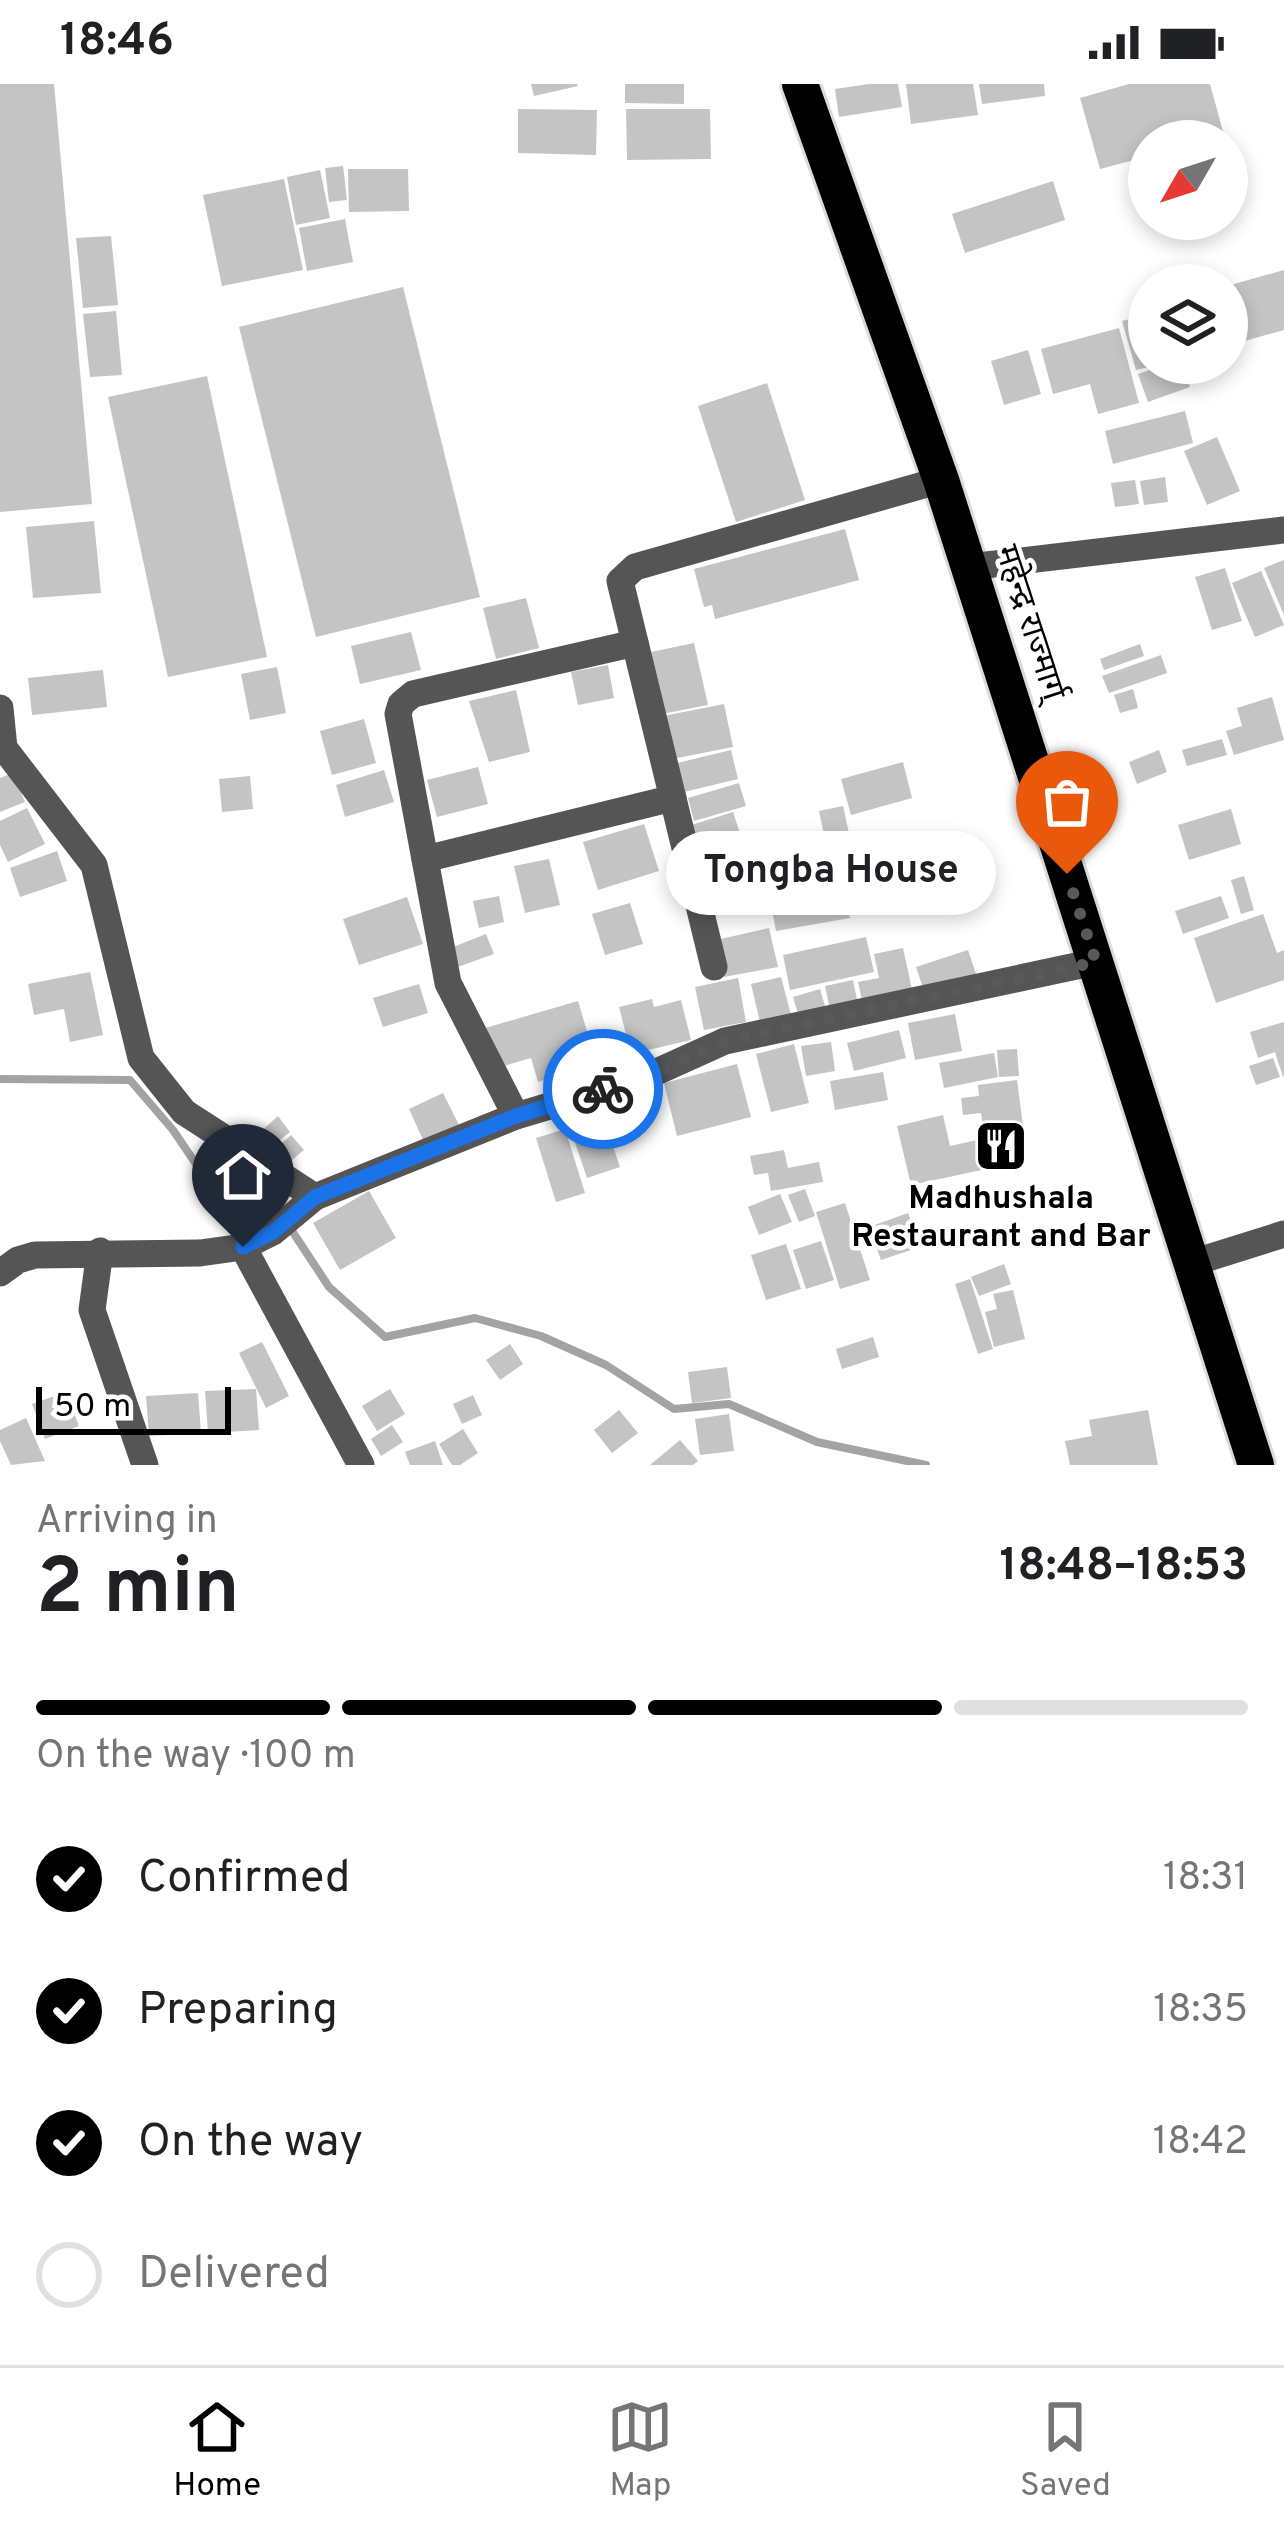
<!DOCTYPE html>
<html lang="en">
<head>
<meta charset="utf-8">
<style>
	body { margin:0; font-family:Overpass,"Noto Sans Devanagari",sans-serif; background:#f2f2f2; color:#202124; height:100vh; display:flex; flex-direction:column; font-size:45px; white-space:nowrap }
	* { box-sizing:border-box; margin:0 }
	p { font-size:39px; color:#757577 }
	.icon { flex:none; width:66px; height:66px; fill:none; stroke:currentColor; stroke-width:2; stroke-linecap:round; stroke-linejoin:round }
	.map { position:relative; height:1381px; overflow:hidden }
	.side { display:flex; flex-direction:column; background:#fff; flex:1 }
	.side>* { flex:none }
	.needle { width:78px; rotate:231deg }
	.fabs { position:absolute; left:1128px; top:36px; display:grid; gap:24px }
	.fabs a { display:grid; place-items:center; width:120px; height:120px; border-radius:50%; background:#fff; box-shadow:0 6px 18px #0003; font-size:60px }
	.scale { position:absolute; left:36px; bottom:30px; width:195px; box-sizing:border-box; padding-left:12px; border:6px solid #000; border-top:0; font-size:33px; line-height:42px; white-space:nowrap; color:#000; -webkit-text-stroke:9px #fff; paint-order:stroke }
	.pin { position:absolute; display:grid; place-items:center; width:102px; height:102px; color:#fff; margin:-123px -51px; border-radius:50% 50% 50% 0; rotate:-45deg; box-shadow:0 0 12px #0007 }
	.pin .icon { rotate:45deg }
	.courier { position:absolute; display:grid; place-items:center; width:120px; height:120px; margin:-60px; border:9px solid #1a73e8; border-radius:50%; background:#fff; color:#222; box-shadow:0 3px 15px #0007 }
	.bubble { position:absolute; height:84px; border-radius:42px; background:#fff; box-shadow:0 6px 18px #0003; font-size:39px; font-weight:700; line-height:84px; text-align:center }
	.headline em { font-style:normal; font-weight:700 }
	.headline div { display:flex; flex-direction:column-reverse }
	.headline { display:flex; align-items:center; justify-content:space-between; height:204px; padding:0 36px }
	h1 { font-size:78px; font-weight:700; line-height:90px }
	.bar { display:grid; grid-template-columns:repeat(4,1fr); gap:18px 12px; align-content:center; height:144px; padding:0 36px }
	.bar i { height:15px; border-radius:9px; background:#e0e0e0 }
	.bar .on { background:#000 }
	.bar p { grid-column:span 4 }
	ol { padding:0 36px; list-style:none }
	li { display:flex; align-items:center; gap:36px; height:132px }
	li p { margin-inline-start:auto }
	li .icon { padding:12px; border-radius:50%; background:#000; color:#fff; stroke-width:4 }
	li:last-child { color:#757577 }
	li i { width:66px; height:66px; border:6px solid #e0e0e0; border-radius:50% }
	.status { display:flex; justify-content:space-between; align-items:center; height:84px; padding:0 60px; background:#fff; direction:ltr }
	.status svg { height:33px; fill:currentColor }
	.tabs { display:flex; justify-content:space-around; align-items:center; height:168px; border-top:3px solid #e0e0e0; background:#fff; font-size:33px; color:#757577 }
	.tabs a { display:grid; justify-items:center; gap:6px }
	.tabs .on { color:#000 }
	.map>svg:first-child { display:block }
	.lines { fill:none; stroke-linecap:round; stroke-linejoin:round }
	.stream { stroke:#a3a3a3; stroke-width:8 }
	.building { fill:#c4c4c4 }
	.highway-casing { stroke:#dbdbdb; stroke-width:42 }
	.minor { stroke:#555; stroke-width:27 }
	.highway { stroke:#000; stroke-width:36 }
	.done { stroke:#595959; stroke-width:12; stroke-dasharray:0 21.6 }
	.route { stroke:#1a73e8; stroke-width:15 }
	.labels { text-anchor:middle; dominant-baseline:central; stroke-width:9; stroke-linejoin:round; paint-order:stroke }
	.street-label { font-size:33px; fill:#000; stroke:#fff }
	.poi-label { font-size:33px; font-weight:bold; fill:#000; stroke:#fff }
</style>
</head>
<body>
<div class="status"><b>18:46</b><svg viewBox="0 0 49 12"><path d="M0 12V9h3v3zM5 12V6h3v6zM10 12V3h3v9zM15 12V0h3v12zM26 1h20v11H26zM47 4h2v5h-2z"/></svg></div>
<div class="map">
<svg width="1284" height="1381" viewBox="0 0 1284 1381">
	<rect width="100%" height="100%" fill="#fff"/>
	<g class="lines">
		<path class="stream" d="M0,995L130,996L173,1046L213,1105L275,1121L329,1203L385,1253L475,1234L541,1252L606,1281L674,1325L729,1320L817,1358L926,1381"/>
	</g>
	<g class="building">
		<path d="M0,0H54L92,420L0,428Z"/>
		<path d="M531,0H577L578,2L534,12Z"/>
		<path d="M625,0H684V20L625,19Z"/>
		<path d="M869,0H898L902,23L839,33L835,5Z"/>
		<path d="M906,0H973L978,31L911,40Z"/>
		<path d="M979,0H1044L1045,12L982,20Z"/>
		<path d="M1129,0H1210L1224,51L1201,57H1149V72L1100,85L1080,14Z"/>
		<path d="M518,25L597,26L596,71L518,69Z"/>
		<path d="M626,25H710L711,75L627,76Z"/>
		<path d="M343,82L347,116L329,118L325,84Z"/>
		<path d="M348,85H408L409,127L349,128Z"/>
		<path d="M320,86L330,134L296,141L287,93Z"/>
		<path d="M284,95L303,186L222,202L203,111Z"/>
		<path d="M1053,97L1065,136L965,169L952,130Z"/>
		<path d="M345,135L353,178L307,187L299,144Z"/>
		<path d="M111,152L118,221L83,224L76,154Z"/>
		<path d="M1284,186V246L1227,262V202Z"/>
		<path d="M403,203L480,513L316,553L239,243Z"/>
		<path d="M116,227L122,291L90,293L83,230Z"/>
		<path d="M1149,230V283L1136,286L1122,237Z"/>
		<path d="M1119,244L1139,319L1098,330L1090,300L1053,310L1041,265Z"/>
		<path d="M1028,266L1041,310L1004,321L991,277Z"/>
		<path d="M1170,279H1182L1190,303L1148,318L1138,290Z"/>
		<path d="M207,292L267,573L168,593L108,313Z"/>
		<path d="M767,299L805,416L736,438L698,322Z"/>
		<path d="M1185,327L1193,359L1113,380L1105,347Z"/>
		<path d="M1217,353L1240,407L1207,421L1184,367Z"/>
		<path d="M1165,393L1168,418L1144,421L1140,397Z"/>
		<path d="M1135,396L1139,420L1115,423L1111,399Z"/>
		<path d="M94,437L101,509L33,514L26,443Z"/>
		<path d="M845,445L859,496L715,535L712,521L704,523L694,485Z"/>
		<path d="M1284,476V531L1264,484Z"/>
		<path d="M1225,484L1242,537L1212,546L1195,493Z"/>
		<path d="M1261,487L1284,541L1255,553L1232,499Z"/>
		<path d="M526,514L539,564L496,575L483,524Z"/>
		<path d="M411,548L421,586L360,600L351,562Z"/>
		<path d="M694,559L708,621L662,630L651,568Z"/>
		<path d="M1140,560L1144,572L1104,586L1100,575Z"/>
		<path d="M1161,571L1167,589L1109,609L1102,592Z"/>
		<path d="M608,581L614,614L578,621L571,588Z"/>
		<path d="M277,583L286,629L250,636L241,590Z"/>
		<path d="M103,586L107,623L32,631L28,594Z"/>
		<path d="M1133,605L1138,624L1120,629L1114,611Z"/>
		<path d="M516,606L530,668L489,678L469,617Z"/>
		<path d="M1272,613L1284,656L1234,671L1226,647L1242,642L1237,624Z"/>
		<path d="M724,620L733,663L672,675L663,632Z"/>
		<path d="M364,635L376,679L332,691L320,647Z"/>
		<path d="M1222,655L1227,671L1187,682L1182,666Z"/>
		<path d="M731,666L738,695L680,709L673,680Z"/>
		<path d="M1159,666L1167,688L1137,700L1129,678Z"/>
		<path d="M903,678L912,714L851,731L841,695Z"/>
		<path d="M478,683L488,720L437,733L427,696Z"/>
		<path d="M384,686L394,718L345,733L336,701Z"/>
		<path d="M13,689L25,718L0,728V694Z"/>
		<path d="M250,692L253,725L222,728L219,695Z"/>
		<path d="M739,699L746,722L694,737L688,714Z"/>
		<path d="M843,722L850,754L826,760L819,727Z"/>
		<path d="M27,724L45,760L8,778L0,761V737Z"/>
		<path d="M1231,725L1241,760L1189,776L1178,741Z"/>
		<path d="M733,728L743,758L697,772L688,742Z"/>
		<path d="M644,740L659,787L598,806L583,758Z"/>
		<path d="M936,753L942,775L921,780L923,786L944,780L950,801L891,817L878,769Z"/>
		<path d="M57,767L67,797L20,813L10,784Z"/>
		<path d="M742,767L749,791L709,803L702,779Z"/>
		<path d="M549,775L560,821L525,829L514,782Z"/>
		<path d="M1244,792L1254,826L1241,830L1231,796Z"/>
		<path d="M823,794L827,814L845,811L850,834L776,847L768,804Z"/>
		<path d="M499,812L504,838L479,844L473,817Z"/>
		<path d="M1221,812L1229,834L1183,850L1175,827Z"/>
		<path d="M407,813L423,860L359,881L343,835Z"/>
		<path d="M630,819L643,860L605,871L592,830Z"/>
		<path d="M1263,830L1277,869L1284,866V896L1216,919L1194,854Z"/>
		<path d="M769,844L778,883L724,893L716,856Z"/>
		<path d="M486,850L494,870L455,884L448,865Z"/>
		<path d="M866,853L874,888L790,906L783,871Z"/>
		<path d="M903,864L913,910L863,921L858,898L879,894L874,870Z"/>
		<path d="M968,866L977,893L925,910L916,883Z"/>
		<path d="M90,888L103,951L70,958L64,925L34,931L28,900Z"/>
		<path d="M781,893L792,935L761,942L751,900Z"/>
		<path d="M738,894L746,938L704,946L695,903Z"/>
		<path d="M853,896L859,925L831,931L825,902Z"/>
		<path d="M419,900L428,929L383,943L373,914Z"/>
		<path d="M820,905L826,925L799,933L793,913Z"/>
		<path d="M652,915L654,923L681,916L691,956L631,970L619,923Z"/>
		<path d="M578,917L597,981L538,998L531,974L494,985L482,945Z"/>
		<path d="M955,930L962,967L915,976L908,939Z"/>
		<path d="M1284,938V992L1283,993L1275,968L1258,974L1250,948Z"/>
		<path d="M899,946L906,974L854,987L847,959Z"/>
		<path d="M831,958L835,987L806,992L801,962Z"/>
		<path d="M794,960L809,1019L771,1028L756,970Z"/>
		<path d="M1017,965L1019,992L999,993L997,966Z"/>
		<path d="M994,969L998,993L944,1004L939,979Z"/>
		<path d="M1273,974L1280,993L1256,1001L1249,982Z"/>
		<path d="M737,980L751,1033L677,1052L664,999Z"/>
		<path d="M883,988L888,1016L835,1026L830,997Z"/>
		<path d="M1017,996L1023,1042L984,1047L981,1029L963,1031L961,1014L979,1012L978,1001Z"/>
		<path d="M443,1009L459,1041L424,1058L409,1025Z"/>
		<path d="M602,1029L620,1083L587,1094L569,1041Z"/>
		<path d="M943,1031L950,1062L1004,1050L1010,1080L911,1101L897,1042Z"/>
		<path d="M278,1032L290,1048L271,1063L259,1049Z"/>
		<path d="M565,1045L585,1109L556,1118L536,1054Z"/>
		<path d="M291,1051L304,1066L280,1086L267,1072Z"/>
		<path d="M784,1066L788,1084L819,1078L823,1098L771,1107L768,1089L754,1091L750,1072Z"/>
		<path d="M805,1105L815,1132L799,1138L788,1111Z"/>
		<path d="M369,1107L396,1154L340,1186L313,1139Z"/>
		<path d="M780,1110L792,1138L759,1151L748,1123Z"/>
		<path d="M845,1119L870,1196L840,1205L816,1128Z"/>
		<path d="M908,1129L920,1163L881,1176L869,1143Z"/>
		<path d="M821,1157L834,1196L806,1205L793,1166Z"/>
		<path d="M786,1160L801,1205L766,1216L751,1171Z"/>
		<path d="M1004,1180L1011,1200L979,1212L971,1193Z"/>
		<path d="M970,1195L993,1265L978,1270L955,1200Z"/>
		<path d="M1013,1206L1025,1255L994,1263L985,1228L997,1225L993,1210Z"/>
		<path d="M873,1253L879,1273L842,1285L836,1265Z"/>
		<path d="M262,1258L289,1312L266,1324L239,1269Z"/>
		<path d="M510,1260L523,1280L500,1296L486,1276Z"/>
		<path d="M727,1283L731,1314L692,1319L688,1288Z"/>
		<path d="M256,1305L259,1346L208,1349L205,1307Z"/>
		<path d="M390,1305L405,1330L377,1347L362,1322Z"/>
		<path d="M66,1308L79,1342L45,1355L32,1320Z"/>
		<path d="M198,1309L201,1349L149,1352L146,1312Z"/>
		<path d="M473,1311L482,1331L462,1340L453,1320Z"/>
		<path d="M619,1326L638,1349L612,1369L594,1346Z"/>
		<path d="M1148,1326L1158,1381H1070L1065,1357L1092,1352L1089,1336Z"/>
		<path d="M729,1330L734,1367L700,1371L695,1335Z"/>
		<path d="M26,1334L45,1377L11,1381L0,1357V1346Z"/>
		<path d="M392,1341L403,1358L381,1372L371,1355Z"/>
		<path d="M463,1345L478,1369L460,1381H452L439,1360Z"/>
		<path d="M680,1356L698,1377L693,1381H650Z"/>
		<path d="M435,1357L443,1381H410L405,1368Z"/>
	</g>
	<g class="lines">
		<g class="highway-casing">
			<path id="highway" d="M800,0L941,396L1256,1381"/>
		</g>
		<g class="minor">
			<path d="M969,483L1284,446"/>
			<path d="M0,624L4,664L94,781L141,974L184,1028L315,1113"/>
			<path d="M425,775L673,714"/>
			<path d="M714,883L620,497L635,483L941,396"/>
			<path d="M516,1032L448,899L398,630L401,620L413,610L635,559"/>
			<path d="M243,1163L361,1381"/>
			<path d="M100,1167L92,1226L145,1381"/>
			<path d="M1192,1179L1284,1150"/>
			<path d="M0,1189L18,1176L35,1171L200,1169L243,1163L273,1148L315,1113L516,1032L643,994L725,957L1095,878"/>
		</g>
		<use href="#highway" class="highway"/>
	</g>
	<g class="lines">
		<path class="done" d="M603,1005L644,994L725,957L1096,878L1067,790"/>
		<path class="route" d="M243,1163L273,1148L315,1113L516,1032L603,1005"/>
	</g>
	<defs>
		<g id="restaurant-square" transform="scale(2.7)"><rect x="-9" y="-9" width="18" height="18" rx="4" fill="#000" stroke="#fff"/><path d="M-5-6h1v4h1v-4h1v4h1v-4h1v5L-1.5 .5V6h-2V.5L-5-1ZM5-6V6H3V1.5H1.5Q1.5-4 5-6Z" fill="#fff"/></g>
	</defs>
	<g fill-rule="evenodd">
		<use href="#restaurant-square" x="1001" y="1062"/>
	</g>
	<g class="labels">
		<g class="street-label">
			<text transform="translate(1028 539) rotate(72)">महेन्द्र राज्मार्ग्</text>
		</g>
		<g class="poi-label">
			<text x="1001" y="1116">Madhushala<tspan x="1001" dy="38">Restaurant and Bar</tspan></text>
		</g>
	</g>
</svg>
<div class="fabs">
<a><svg class="needle" viewBox="-14 -14 28 28"><path d="M0-13l5 13h-10z" fill="#e53935"/><path d="M0 13l5-13h-10z" fill="#757577"/></svg></a>
<a><svg class="icon" aria-label="layers" viewBox="0 0 24 24"><path d="M12 4l9 5-9 5-9-5zM3 14l9 5 9-5"/></svg></a>
</div>
<div class="scale">50 m</div>
<div class="pin" style="left:1067px;top:790px;background:#ea580c"><svg class="icon" aria-label="bag" viewBox="0 0 24 24"><path d="M5 8h14l-1 12H6zM9 8a3 3 0 0 1 6 0"/></svg></div>
<div class="pin" style="left:243px;top:1163px;background:#1f2937"><svg class="icon" aria-label="home" viewBox="0 0 24 24"><path d="M3 11l9-7 9 7M6 9v11h12V9"/></svg></div>
<div class="courier" style="left:603px;top:1005px"><svg class="icon" aria-label="bike" viewBox="0 0 24 24"><circle cx="6" cy="16" r="4"/><circle cx="18" cy="16" r="4"/><path d="M6 16l4-8h5l3 8M10 8l3 8H6M13 5h3"/></svg></div>
<div class="bubble" style="left:666px;top:747px;width:330px">Tongba House</div>
</div>
<section class="side">
<div class="headline"><div><h1>2 min</h1><p>Arriving in</p></div><em>18:48–18:53</em></div>
<div class="bar"><i class="on"></i><i class="on"></i><i class="on"></i><i></i><p>On the way · 100 m</p></div>
<ol>
<li><svg class="icon" aria-label="check" viewBox="0 0 24 24"><path d="M5 12l5 5 9-10"/></svg>Confirmed<p>18:31</p></li>
<li><svg class="icon" aria-label="check" viewBox="0 0 24 24"><path d="M5 12l5 5 9-10"/></svg>Preparing<p>18:35</p></li>
<li><svg class="icon" aria-label="check" viewBox="0 0 24 24"><path d="M5 12l5 5 9-10"/></svg>On the way<p>18:42</p></li>
<li><i></i>Delivered</li>
</ol>
</section>
<nav class="tabs">
<a class="on"><svg class="icon" aria-label="home" viewBox="0 0 24 24"><path d="M3 11l9-7 9 7M6 9v11h12V9"/></svg>Home</a>
<a><svg class="icon" aria-label="map" viewBox="0 0 24 24"><path d="M3 6l6-2 6 2 6-2v14l-6 2-6-2-6 2zM9 4v14M15 6v14"/></svg>Map</a>
<a><svg class="icon" aria-label="saved" viewBox="0 0 24 24"><path d="M7 4h10v16l-5-4-5 4z"/></svg>Saved</a>
</nav>
</body>
</html>
